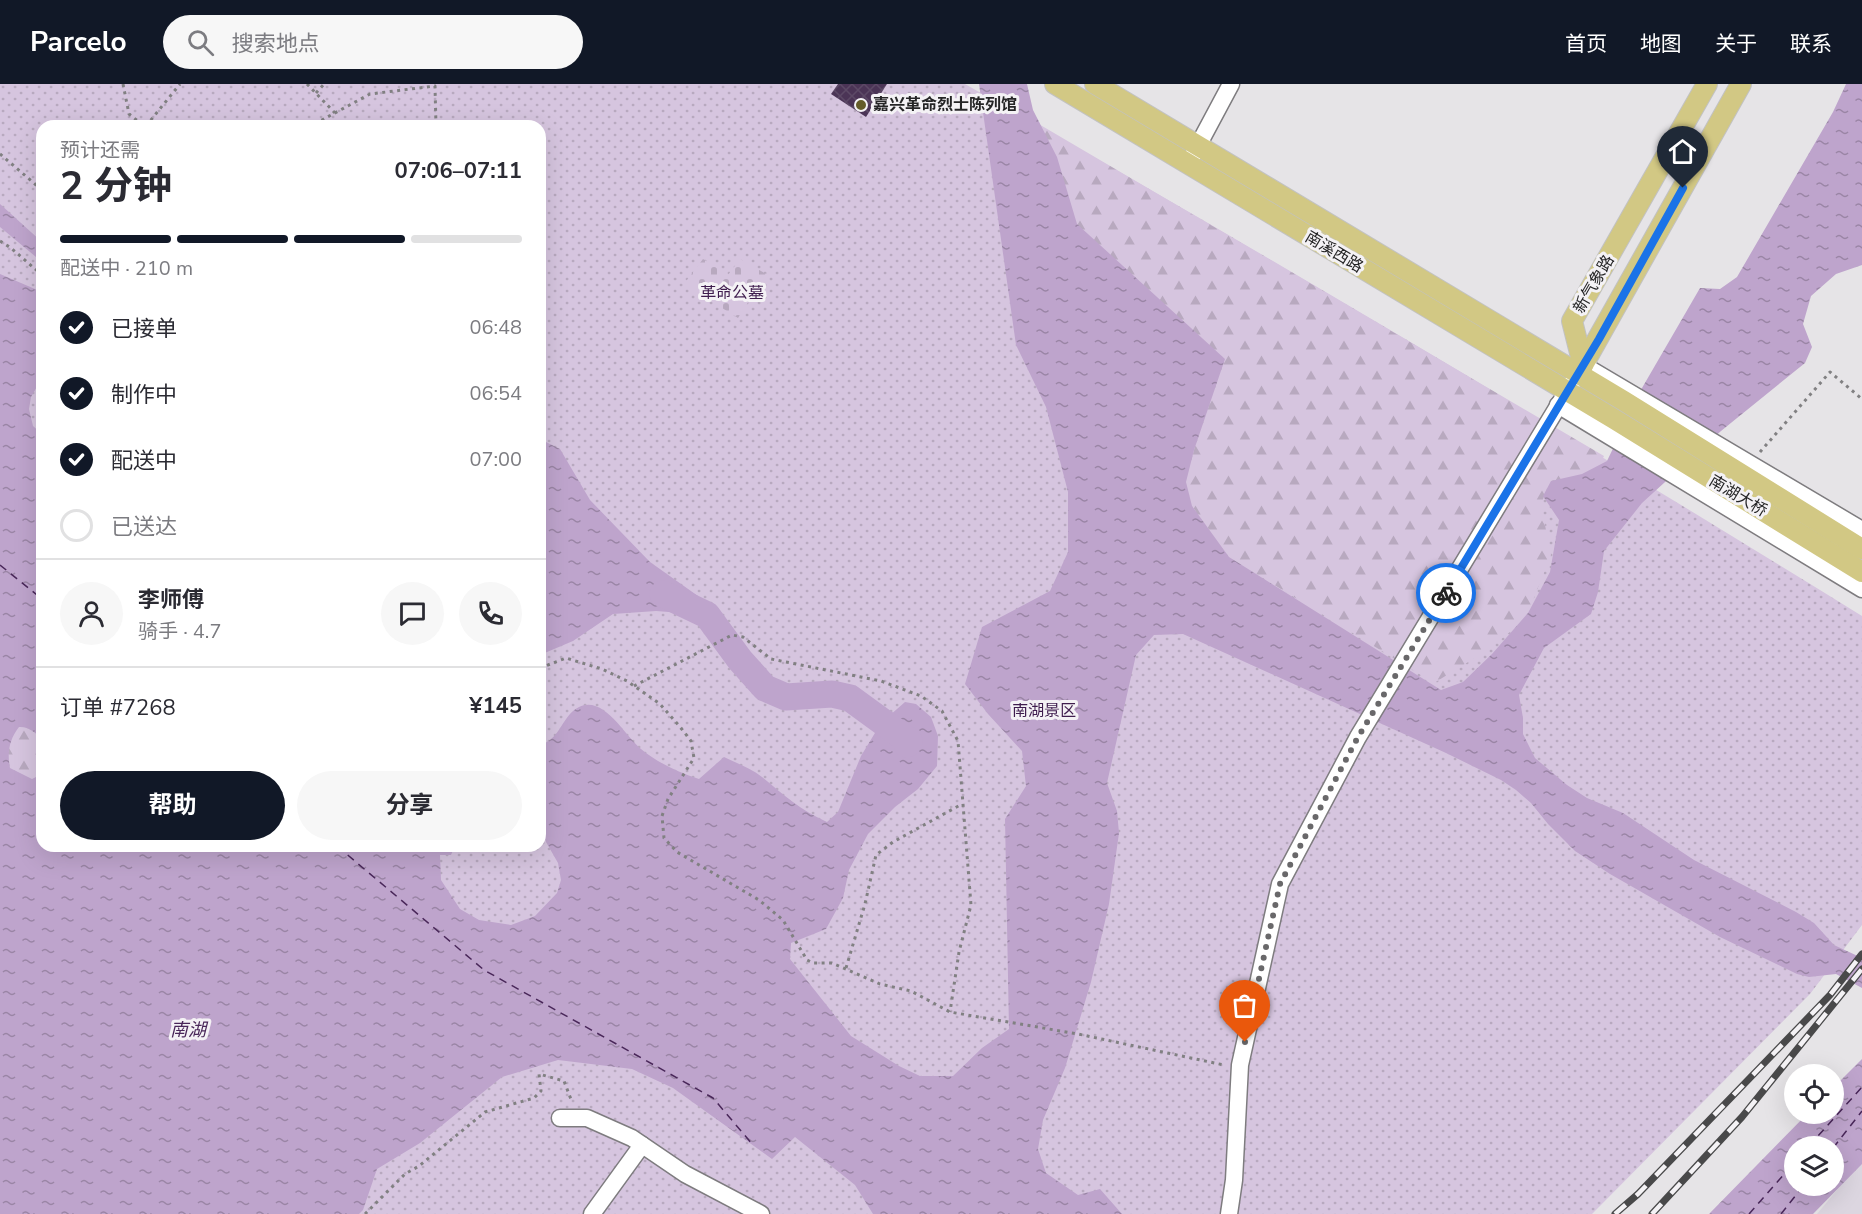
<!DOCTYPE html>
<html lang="zh">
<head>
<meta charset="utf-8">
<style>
	body { margin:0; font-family:"Nunito Sans","Noto Sans SC",sans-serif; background:#f7f7f7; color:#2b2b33; height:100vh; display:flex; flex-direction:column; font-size:22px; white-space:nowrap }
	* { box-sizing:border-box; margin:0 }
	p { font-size:20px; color:#7c7c81 }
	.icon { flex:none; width:33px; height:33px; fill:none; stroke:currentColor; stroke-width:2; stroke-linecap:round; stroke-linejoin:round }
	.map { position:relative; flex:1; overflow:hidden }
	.side { position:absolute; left:36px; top:36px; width:510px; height:732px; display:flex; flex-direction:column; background:#fff; border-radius:18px; box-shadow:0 6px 24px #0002 }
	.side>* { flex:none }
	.buttons { position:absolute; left:1784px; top:980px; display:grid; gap:12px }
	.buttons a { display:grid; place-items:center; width:60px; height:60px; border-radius:50%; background:#fff; box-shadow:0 6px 24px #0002; font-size:30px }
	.pin { position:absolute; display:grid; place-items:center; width:51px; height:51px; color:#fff; margin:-62px -26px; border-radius:50% 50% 50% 0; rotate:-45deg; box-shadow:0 0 6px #0007 }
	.pin .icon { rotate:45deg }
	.courier { position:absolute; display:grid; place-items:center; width:60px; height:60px; margin:-30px; border:4px solid #1a73e8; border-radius:50%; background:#fff; color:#222; box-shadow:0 2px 8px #0007 }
	.head em { font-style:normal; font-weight:700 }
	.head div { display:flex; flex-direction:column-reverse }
	.head { display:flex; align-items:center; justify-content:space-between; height:102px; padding:0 24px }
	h1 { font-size:39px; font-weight:700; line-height:45px }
	.bar { display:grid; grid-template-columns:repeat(4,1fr); gap:9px 6px; align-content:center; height:72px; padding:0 24px }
	.bar i { height:8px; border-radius:4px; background:#e1e1e2 }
	.bar .current { background:#111827 }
	.bar p { grid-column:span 4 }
	.line { display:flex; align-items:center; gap:15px; padding:0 24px; border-top:2px solid #e1e1e2 }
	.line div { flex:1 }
	.round { display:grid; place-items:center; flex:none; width:63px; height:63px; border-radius:32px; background:#f7f7f7 }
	ol { padding:0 24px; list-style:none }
	li { display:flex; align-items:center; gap:18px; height:66px }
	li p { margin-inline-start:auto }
	li .icon { padding:6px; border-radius:50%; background:#111827; color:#fff; stroke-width:4 }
	li:last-child { color:#7c7c81 }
	li i { width:33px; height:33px; border:3px solid #e1e1e2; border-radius:50% }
	.action { display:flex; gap:12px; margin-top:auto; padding:12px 24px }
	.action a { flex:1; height:69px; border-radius:36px; background:#111827; color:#fff; font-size:24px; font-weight:700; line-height:69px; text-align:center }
	.action a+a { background:#f7f7f7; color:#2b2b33 }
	header { display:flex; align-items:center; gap:36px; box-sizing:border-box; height:84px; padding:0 30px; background:#111827; color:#fff }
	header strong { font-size:28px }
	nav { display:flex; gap:33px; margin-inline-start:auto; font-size:21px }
	.search { width:420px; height:54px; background:#f7f7f7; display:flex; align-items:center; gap:15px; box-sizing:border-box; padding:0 21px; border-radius:33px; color:#7c7c81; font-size:22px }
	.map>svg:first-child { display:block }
	.built { fill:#dcd6e0 }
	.green { fill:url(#green-dots); fill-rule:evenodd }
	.forest { fill:url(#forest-firs) }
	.cemetery { fill:url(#cemetery-stones) }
	.water { fill:url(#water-ripples); fill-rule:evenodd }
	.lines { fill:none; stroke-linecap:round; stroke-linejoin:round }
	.river { stroke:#bea4cc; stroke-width:27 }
	.ferry { stroke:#492759; stroke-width:1.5; stroke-dasharray:8 6; stroke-linecap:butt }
	.building { fill:url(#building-cross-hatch) }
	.minor-casing { stroke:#7e7c7f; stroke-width:19 }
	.major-casing { stroke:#c2c2c2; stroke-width:22 }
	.path { stroke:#818082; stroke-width:3; stroke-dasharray:3 4.5; stroke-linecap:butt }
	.minor { stroke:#fff; stroke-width:16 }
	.major { stroke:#d2c884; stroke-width:20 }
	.rail-casing { stroke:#49494a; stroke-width:7 }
	.rail { stroke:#f4f2f5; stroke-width:4.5; stroke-dasharray:14; stroke-linecap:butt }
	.done { stroke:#69686a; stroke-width:6; stroke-dasharray:0 10.8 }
	.route { stroke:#1a73e8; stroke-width:8 }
	.poi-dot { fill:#645c29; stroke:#f4f2f5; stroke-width:2 }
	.labels { text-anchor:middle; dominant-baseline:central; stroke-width:6; stroke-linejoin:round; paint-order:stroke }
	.poi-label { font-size:16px; font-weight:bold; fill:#252526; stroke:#f4f2f5; text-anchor:start }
	.street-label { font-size:16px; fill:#252526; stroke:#f4f2f5 }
	.park-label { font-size:16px; fill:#3f1d4e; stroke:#f4f2f5 }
	.water-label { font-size:18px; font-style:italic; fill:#492759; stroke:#f4f2f5 }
</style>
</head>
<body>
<header>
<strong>Parcelo</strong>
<div class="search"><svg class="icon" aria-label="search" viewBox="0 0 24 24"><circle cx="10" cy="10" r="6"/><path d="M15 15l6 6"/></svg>搜索地点</div>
<nav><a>首页</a><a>地图</a><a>关于</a><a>联系</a></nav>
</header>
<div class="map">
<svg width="1862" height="1130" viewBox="0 0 1862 1130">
	<defs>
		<pattern id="green-dots" width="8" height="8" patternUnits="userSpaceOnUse" patternTransform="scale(1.5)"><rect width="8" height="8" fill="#d6c5df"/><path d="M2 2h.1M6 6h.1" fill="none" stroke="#b8a9bf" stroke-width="1.8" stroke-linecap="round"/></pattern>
		<pattern id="forest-firs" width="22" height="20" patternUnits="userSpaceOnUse" patternTransform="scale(1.5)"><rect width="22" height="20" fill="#d6c5df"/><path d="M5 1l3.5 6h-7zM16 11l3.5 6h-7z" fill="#b8a9bf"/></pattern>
		<pattern id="cemetery-stones" width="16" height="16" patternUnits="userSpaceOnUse" patternTransform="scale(1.5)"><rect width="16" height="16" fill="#d6c5df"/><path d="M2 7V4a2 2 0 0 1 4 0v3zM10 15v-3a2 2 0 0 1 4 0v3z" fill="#b8a9bf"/></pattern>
		<pattern id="water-ripples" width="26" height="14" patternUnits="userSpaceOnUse" patternTransform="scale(1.5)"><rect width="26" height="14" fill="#bea4cc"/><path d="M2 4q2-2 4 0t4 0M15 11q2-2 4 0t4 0" fill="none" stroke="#9a85a5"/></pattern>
		<pattern id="building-cross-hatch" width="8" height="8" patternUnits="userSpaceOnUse" patternTransform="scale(1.5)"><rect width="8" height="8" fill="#4b3456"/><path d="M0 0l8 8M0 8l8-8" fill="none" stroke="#5c4966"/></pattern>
	</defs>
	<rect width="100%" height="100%" fill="#e6e4e7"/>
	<path class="built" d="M1862,1076V1130H1817Z"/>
	<path class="green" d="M0,0H965C1268,171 1566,349 1862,532V841L1810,910L1592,1130H0ZM42,42H540V762H42Z"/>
	<g class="forest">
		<path d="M1037,39L1604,372L1594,393L1548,401L1541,421L1551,471L1525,536L1486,567L1434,599L1229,473L1192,422L1186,398L1194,366L1225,275L1068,140Z"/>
		<path d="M18,643C28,642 35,649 42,654V690L32,696L10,684C7,669 9,656 18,643Z"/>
	</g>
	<path class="cemetery" d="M703,175L728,191L740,175L766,190L738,234L684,200Z"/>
	<g class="water">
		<path d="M979,0H1027L1033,26L1057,73L1077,140L1225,275L1194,366L1186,398L1192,422L1229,473L1441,606L1463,598L1492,570L1528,529L1550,488L1559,436L1543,412L1551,397L1582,390L1607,377L1642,304L1700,204L1720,205L1737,193L1833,28L1846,0H1862V181L1836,190L1811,212L1803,240L1812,263L1805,279L1721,347L1642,419L1604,467L1598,508L1591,530L1544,564L1519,611L1523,634V650L1535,674L1567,701L1587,714L1623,729L1694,776L1796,828L1814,839L1834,861L1862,874V904L1836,890L1809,893L1797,890L1720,853L1610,790L1575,767L1548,740L1531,719L1516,706L1501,696L1446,669L1183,550L1154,551L1136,571L1107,699L1117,727L1119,749L1109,820L1091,898L1065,984L1043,1036L1038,1065L1046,1089L1078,1111L1100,1105L1122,1130H873L855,1101L795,1053L772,1075L673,1004L632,985L558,976L502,993L420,1059L377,1085L363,1126L359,1130H0V190L42,208V294L31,313L29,325L33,342L42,350V654C35,649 28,642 19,643C9,656 7,669 10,684L32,695L42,690V762H455L451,771H440L441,796L460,825L479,836L511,841L535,832L557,809L561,796L558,779L546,758L540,732V661C561,655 562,631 579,623C604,611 625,652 641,665C658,679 678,688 699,695L724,673C736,679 751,684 762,693C784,711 800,726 827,738L838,728L861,672L881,639L905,618L916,620L931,633L938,652L937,682L918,705L895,723L868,750L849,786L843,814L826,845L791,859L790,875L851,952L899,982L920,992H953L982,964L1009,945L1005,735L1026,702L1022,667L988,630L965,600L982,543L1050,507L1068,468V408L1046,323L1016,261Z"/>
		<path d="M0,120L42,158V178L0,143Z"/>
		<path d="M540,355L560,365L590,416L650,478L698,512L694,530L656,527L613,530L573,557L540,571Z"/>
		<path d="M1862,975V1080L1813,1130H1709L1808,1029H1833V1004ZM1794,1062H1833V1101H1794Z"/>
	</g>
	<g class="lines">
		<path class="river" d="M663,510L707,531L740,576L765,604L786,613L832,610L850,614L909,657L907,660"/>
		<g class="ferry">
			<path d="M0,481L42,515"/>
			<path d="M337,762L484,886L713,1014L753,1061"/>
			<path d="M1809,1062L1862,1003"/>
			<path d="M1833,1064L1862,1027"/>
			<path d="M1749,1130L1794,1079"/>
			<path d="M1781,1130L1804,1101"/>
		</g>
	</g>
	<path class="building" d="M838,0H887L866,33L831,10Z"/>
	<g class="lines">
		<g class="minor-casing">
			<g id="minor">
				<path d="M1192,73L1231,0"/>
				<path d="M1558,321L1862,505"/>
				<path d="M560,1034H587L632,1054L685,1090L761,1130"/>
				<path d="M592,1130L642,1061"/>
				<path d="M1229,1130L1234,1096L1240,981L1280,800L1358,653L1583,281L1862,446"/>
			</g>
		</g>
		<g class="major-casing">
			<g id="major">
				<path d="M1055,0L1614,335L1862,488"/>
				<path d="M1095,0L1624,317L1862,465"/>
				<path d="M1583,281L1741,0"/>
				<path d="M1583,281L1572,237L1707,0"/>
			</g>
		</g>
		<g class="path">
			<path d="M123,0L129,30L144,42"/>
			<path d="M307,0L335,29"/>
			<path d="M316,9L324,0"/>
			<path d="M146,42L180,0"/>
			<path d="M317,42L320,37L370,10L435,2L436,42"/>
			<path d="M0,70L42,106"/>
			<path d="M0,157L11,164L42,191"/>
			<path d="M1760,368L1830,288L1862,315"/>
			<path d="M540,584L566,574L602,585L627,597L660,620L681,644L691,657L694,674L668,715L662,732L664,754L677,768L759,816L783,836L807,876L813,879H832L880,900L911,907L950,928L1078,950L1224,981"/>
			<path d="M634,602L732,551L743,553L771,575L881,597L921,612L942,627L958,657L971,821L959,868L950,928"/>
			<path d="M846,884L865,820L876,771L893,758L962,720"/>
			<path d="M365,1130L405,1090L419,1082L485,1028L534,1014L541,1007L539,990L564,997L572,1018"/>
		</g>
		<use href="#minor" class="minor"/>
		<use href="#major" class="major"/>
		<g class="rail-casing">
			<g id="rail">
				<path d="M1615,1130L1638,1110L1830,911L1862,870"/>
				<path d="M1652,1130L1742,1033L1862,885"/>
			</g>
		</g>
		<use href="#rail" class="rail"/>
	</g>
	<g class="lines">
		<path class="done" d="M1245,958L1280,800L1358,653L1446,509"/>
		<path class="route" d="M1446,509L1599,255L1683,104"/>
	</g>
	<circle class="poi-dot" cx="861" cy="21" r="6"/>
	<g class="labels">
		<g class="poi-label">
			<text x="873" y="21">嘉兴革命烈士陈列馆</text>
		</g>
		<g class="street-label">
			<text transform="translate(1334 168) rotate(31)">南溪西路</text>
			<text transform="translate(1594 200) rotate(-60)">新气象路</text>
			<text transform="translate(1738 412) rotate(31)">南湖大桥</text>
		</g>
		<g class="park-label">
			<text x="732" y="209">革命公墓</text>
			<text x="1044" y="627">南湖景区</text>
		</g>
		<g class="water-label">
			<text x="188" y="946">南湖</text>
		</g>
	</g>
</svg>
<div class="buttons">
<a><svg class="icon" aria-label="locate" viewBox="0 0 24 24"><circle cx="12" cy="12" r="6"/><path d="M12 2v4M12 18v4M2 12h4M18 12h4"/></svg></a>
<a><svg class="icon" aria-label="layers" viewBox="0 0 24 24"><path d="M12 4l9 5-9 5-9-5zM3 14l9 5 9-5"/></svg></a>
</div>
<div class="pin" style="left:1245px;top:958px;background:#ea580c"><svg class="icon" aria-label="bag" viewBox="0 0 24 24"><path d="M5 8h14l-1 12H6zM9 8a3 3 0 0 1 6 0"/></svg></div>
<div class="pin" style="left:1683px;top:104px;background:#1f2937"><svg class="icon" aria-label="home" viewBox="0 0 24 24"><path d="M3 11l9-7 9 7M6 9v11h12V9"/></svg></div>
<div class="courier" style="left:1446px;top:509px"><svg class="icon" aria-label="bike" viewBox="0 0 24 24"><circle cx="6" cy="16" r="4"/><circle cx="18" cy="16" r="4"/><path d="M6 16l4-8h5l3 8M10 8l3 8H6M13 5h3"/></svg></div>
<section class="side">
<div class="head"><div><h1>2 分钟</h1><p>预计还需</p></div><em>07:06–07:11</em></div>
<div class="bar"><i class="current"></i><i class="current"></i><i class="current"></i><i></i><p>配送中 · 210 m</p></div>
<ol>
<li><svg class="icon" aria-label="check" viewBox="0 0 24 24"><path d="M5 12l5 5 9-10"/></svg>已接单<p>06:48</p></li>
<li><svg class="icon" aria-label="check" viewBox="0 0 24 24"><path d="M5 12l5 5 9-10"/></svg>制作中<p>06:54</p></li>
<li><svg class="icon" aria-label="check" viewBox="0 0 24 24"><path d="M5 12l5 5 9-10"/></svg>配送中<p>07:00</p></li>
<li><i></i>已送达</li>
</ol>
<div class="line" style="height:108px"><a class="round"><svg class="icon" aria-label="person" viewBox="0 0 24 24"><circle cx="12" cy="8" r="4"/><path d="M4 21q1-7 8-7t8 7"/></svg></a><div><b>李师傅</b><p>骑手 · 4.7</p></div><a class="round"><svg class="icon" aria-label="chat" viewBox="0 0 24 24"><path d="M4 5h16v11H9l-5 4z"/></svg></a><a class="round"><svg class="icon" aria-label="phone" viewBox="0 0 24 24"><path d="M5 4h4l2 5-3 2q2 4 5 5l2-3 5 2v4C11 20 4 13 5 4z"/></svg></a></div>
<div class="line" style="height:78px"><div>订单 #7268</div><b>¥145</b></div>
<div class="action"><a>帮助</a><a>分享</a></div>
</section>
</div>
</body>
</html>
